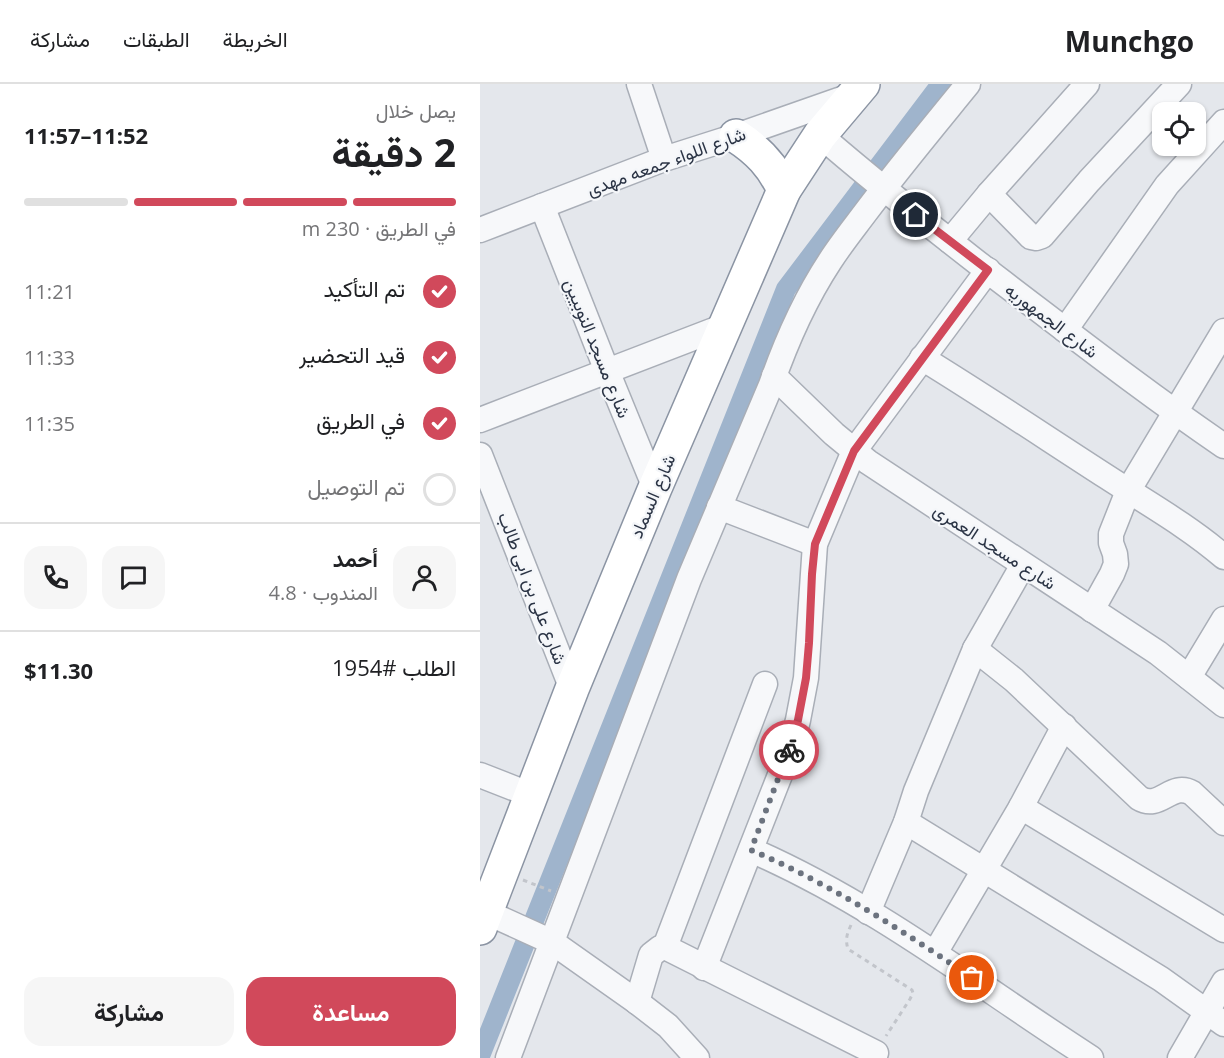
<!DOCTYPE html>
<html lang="ar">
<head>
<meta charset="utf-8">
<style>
	body { margin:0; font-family:"Open Sans",Vazirmatn,sans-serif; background:#f6f6f6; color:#202124; direction:rtl; height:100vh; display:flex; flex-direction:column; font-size:22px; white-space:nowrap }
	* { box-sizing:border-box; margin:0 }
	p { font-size:20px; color:#757577 }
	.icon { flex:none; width:33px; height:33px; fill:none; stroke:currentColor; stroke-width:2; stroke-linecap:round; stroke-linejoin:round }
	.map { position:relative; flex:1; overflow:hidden; direction:ltr }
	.panel { display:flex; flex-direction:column; background:#fff; width:480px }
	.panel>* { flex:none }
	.fabs { position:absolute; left:672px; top:18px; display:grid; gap:12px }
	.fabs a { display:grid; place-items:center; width:54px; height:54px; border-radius:12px; background:#fff; box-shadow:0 2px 4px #0004; font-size:30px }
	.pin { position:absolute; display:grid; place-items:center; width:51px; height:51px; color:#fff; margin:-26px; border:3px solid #fff; border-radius:50%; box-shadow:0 2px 6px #0007 }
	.courier { position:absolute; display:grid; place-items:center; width:60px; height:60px; margin:-30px; border:4px solid #d1495b; border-radius:50%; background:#fff; color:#222; box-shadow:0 2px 8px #0007 }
	.summary em { font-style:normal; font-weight:700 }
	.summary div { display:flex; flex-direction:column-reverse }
	.summary { display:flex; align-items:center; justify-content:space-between; height:102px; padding:0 24px }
	h1 { font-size:39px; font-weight:700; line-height:45px }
	.bar { display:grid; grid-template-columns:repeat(4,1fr); gap:9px 6px; align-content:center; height:72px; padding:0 24px }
	.bar i { height:8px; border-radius:4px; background:#e0e0e0 }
	.bar .current { background:#d1495b }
	.bar p { grid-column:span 4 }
	.line { display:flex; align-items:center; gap:15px; padding:0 24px; border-top:2px solid #e0e0e0 }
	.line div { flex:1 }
	.round { display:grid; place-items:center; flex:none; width:63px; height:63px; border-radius:18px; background:#f6f6f6 }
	ol { padding:0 24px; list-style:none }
	li { display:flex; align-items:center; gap:18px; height:66px }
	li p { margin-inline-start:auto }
	li .icon { padding:6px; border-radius:50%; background:#d1495b; color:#fff; stroke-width:4 }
	li:last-child { color:#757577 }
	li i { width:33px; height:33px; border:3px solid #e0e0e0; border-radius:50% }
	.button { display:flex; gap:12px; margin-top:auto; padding:12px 24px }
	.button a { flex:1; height:69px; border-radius:18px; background:#d1495b; color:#fff; font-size:24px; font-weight:700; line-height:69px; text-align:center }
	.button a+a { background:#f6f6f6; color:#202124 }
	header { display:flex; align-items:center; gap:36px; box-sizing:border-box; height:84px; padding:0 30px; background:#fff; border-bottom:2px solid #e0e0e0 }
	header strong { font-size:28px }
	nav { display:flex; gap:33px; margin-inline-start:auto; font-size:21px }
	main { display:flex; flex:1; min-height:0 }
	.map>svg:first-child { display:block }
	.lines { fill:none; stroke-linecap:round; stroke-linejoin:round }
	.canal { stroke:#9fb4cc; stroke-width:20 }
	.minor-casing { stroke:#a9aeb7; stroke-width:27 }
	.highway-casing { stroke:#8b94a3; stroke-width:36 }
	.path { stroke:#c2c5cb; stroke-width:3; stroke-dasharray:4.5 4.5; stroke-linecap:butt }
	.minor { stroke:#f7f8fa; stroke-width:24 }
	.highway { stroke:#fff; stroke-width:33 }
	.done { stroke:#6c737f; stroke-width:6; stroke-dasharray:0 10.8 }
	.route { stroke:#d1495b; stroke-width:8 }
	.labels { text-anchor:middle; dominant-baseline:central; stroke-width:4.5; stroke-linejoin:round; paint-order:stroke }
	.street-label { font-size:18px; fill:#2b3445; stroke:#f4f6f9 }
</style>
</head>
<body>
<header>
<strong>Munchgo</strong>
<nav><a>الخريطة</a><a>الطبقات</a><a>مشاركة</a></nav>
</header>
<main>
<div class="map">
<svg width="744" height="974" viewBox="0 0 744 974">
	<rect width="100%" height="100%" fill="#e4e7ec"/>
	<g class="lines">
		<path class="canal" d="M0,972L306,205L461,0"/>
		<g class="minor-casing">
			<g id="minor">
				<path d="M159,0L184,75"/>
				<path d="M340,51C397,101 457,147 517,194C592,251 666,309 744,362"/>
				<path d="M509,110L551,153L556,154L562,152L609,97L699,0"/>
				<path d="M62,122L127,287L175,404"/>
				<path d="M0,146L184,75L256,52L373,11"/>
				<path d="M470,157L509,110L607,0"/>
				<path d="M585,246L687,101L744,38"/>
				<path d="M442,274C504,312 565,353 627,393C667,419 708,442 744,473"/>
				<path d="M294,292L354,350L388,378L678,569L744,621"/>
				<path d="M0,336L247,241"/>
				<path d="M0,371L92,605"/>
				<path d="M239,423L335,460"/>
				<path d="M612,526L632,490L636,480L635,470L631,459V450L648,407L744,247"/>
				<path d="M495,565L534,596L659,714C680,727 691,697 712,709L744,739"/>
				<path d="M709,593L744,535"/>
				<path d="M285,600L185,863L396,969L393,974"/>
				<path d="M0,691L51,711"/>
				<path d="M541,723L744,846"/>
				<path d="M426,738L681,895L744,940"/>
				<path d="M271,766C393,819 499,902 611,974"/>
				<path d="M6,828L72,858L157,918L188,942L217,974"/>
				<path d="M388,828L426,738L436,707L495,565L543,481"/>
				<path d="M455,869L541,723L584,642"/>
				<path d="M224,884L311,663L318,636L326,594L335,460L374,367L508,186"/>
				<path d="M157,918L171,871L180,864L185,863"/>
				<path d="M28,974L209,495L291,301C306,258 325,215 350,177C361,160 373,145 385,129C418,85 453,43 488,0"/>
				<path d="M700,974L744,898"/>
			</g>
		</g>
		<g class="highway-casing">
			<g id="highway">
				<path d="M256,52C278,66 293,82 304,106"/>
				<path d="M0,844L92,605L175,404L304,106L340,51L383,0"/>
			</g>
		</g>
		<g class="path">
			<path d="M43,796L71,807"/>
			<path d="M371,841C367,850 365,855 368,865L432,906L433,909L430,915L406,952"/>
		</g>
		<use href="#minor" class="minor"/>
		<use href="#highway" class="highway"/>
	</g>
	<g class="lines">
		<path class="done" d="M309,666L271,766C348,799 422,846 492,894"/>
		<path class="route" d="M309,666L318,636L326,594L329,559L332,490L335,460L374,367L508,186L436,131"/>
	</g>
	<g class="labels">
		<g class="street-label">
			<text transform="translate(186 77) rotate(-20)">شارع اللواء جمعه مهدى</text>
			<text transform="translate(572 236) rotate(37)">شارع الجمهوريه</text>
			<text transform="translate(118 264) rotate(68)">شارع مسجد النوبيين</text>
			<text transform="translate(172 412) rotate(-67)">شارع السماد</text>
			<text transform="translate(515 462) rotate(33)">شارع مسجد العمرى</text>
			<text transform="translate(53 504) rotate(69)">شارع على بن ابى طالب</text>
		</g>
	</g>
</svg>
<div class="fabs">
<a><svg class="icon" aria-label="locate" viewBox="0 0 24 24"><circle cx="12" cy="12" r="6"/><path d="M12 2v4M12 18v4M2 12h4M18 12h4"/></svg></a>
</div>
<div class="pin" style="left:492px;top:894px;background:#ea580c"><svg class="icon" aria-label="bag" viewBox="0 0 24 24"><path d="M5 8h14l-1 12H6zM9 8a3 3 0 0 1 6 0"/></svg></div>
<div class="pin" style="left:436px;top:131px;background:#1f2937"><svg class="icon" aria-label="home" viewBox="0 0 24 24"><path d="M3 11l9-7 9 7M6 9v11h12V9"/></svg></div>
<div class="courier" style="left:309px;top:666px"><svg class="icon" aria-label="bike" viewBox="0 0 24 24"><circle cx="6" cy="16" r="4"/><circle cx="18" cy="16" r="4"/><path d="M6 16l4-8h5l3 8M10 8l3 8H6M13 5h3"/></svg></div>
</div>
<section class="panel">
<div class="summary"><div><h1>2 دقيقة</h1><p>يصل خلال</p></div><em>11:52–11:57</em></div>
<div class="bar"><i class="current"></i><i class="current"></i><i class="current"></i><i></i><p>في الطريق · 230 m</p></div>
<ol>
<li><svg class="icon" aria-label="check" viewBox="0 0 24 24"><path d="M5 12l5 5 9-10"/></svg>تم التأكيد<p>11:21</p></li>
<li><svg class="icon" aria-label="check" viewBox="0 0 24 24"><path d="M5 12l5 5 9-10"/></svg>قيد التحضير<p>11:33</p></li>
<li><svg class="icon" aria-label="check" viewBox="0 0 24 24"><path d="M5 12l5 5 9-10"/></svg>في الطريق<p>11:35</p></li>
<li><i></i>تم التوصيل</li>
</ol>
<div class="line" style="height:108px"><a class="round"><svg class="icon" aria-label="person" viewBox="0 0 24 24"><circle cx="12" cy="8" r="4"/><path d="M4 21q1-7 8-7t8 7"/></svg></a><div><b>أحمد</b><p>المندوب · 4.8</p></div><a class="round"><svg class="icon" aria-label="chat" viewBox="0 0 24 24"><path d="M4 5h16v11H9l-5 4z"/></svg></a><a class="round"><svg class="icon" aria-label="phone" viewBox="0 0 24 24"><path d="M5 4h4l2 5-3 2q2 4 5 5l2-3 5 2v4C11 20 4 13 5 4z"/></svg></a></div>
<div class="line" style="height:78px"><div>الطلب #1954</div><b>$11.30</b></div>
<div class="button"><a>مساعدة</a><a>مشاركة</a></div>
</section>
</main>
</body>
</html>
